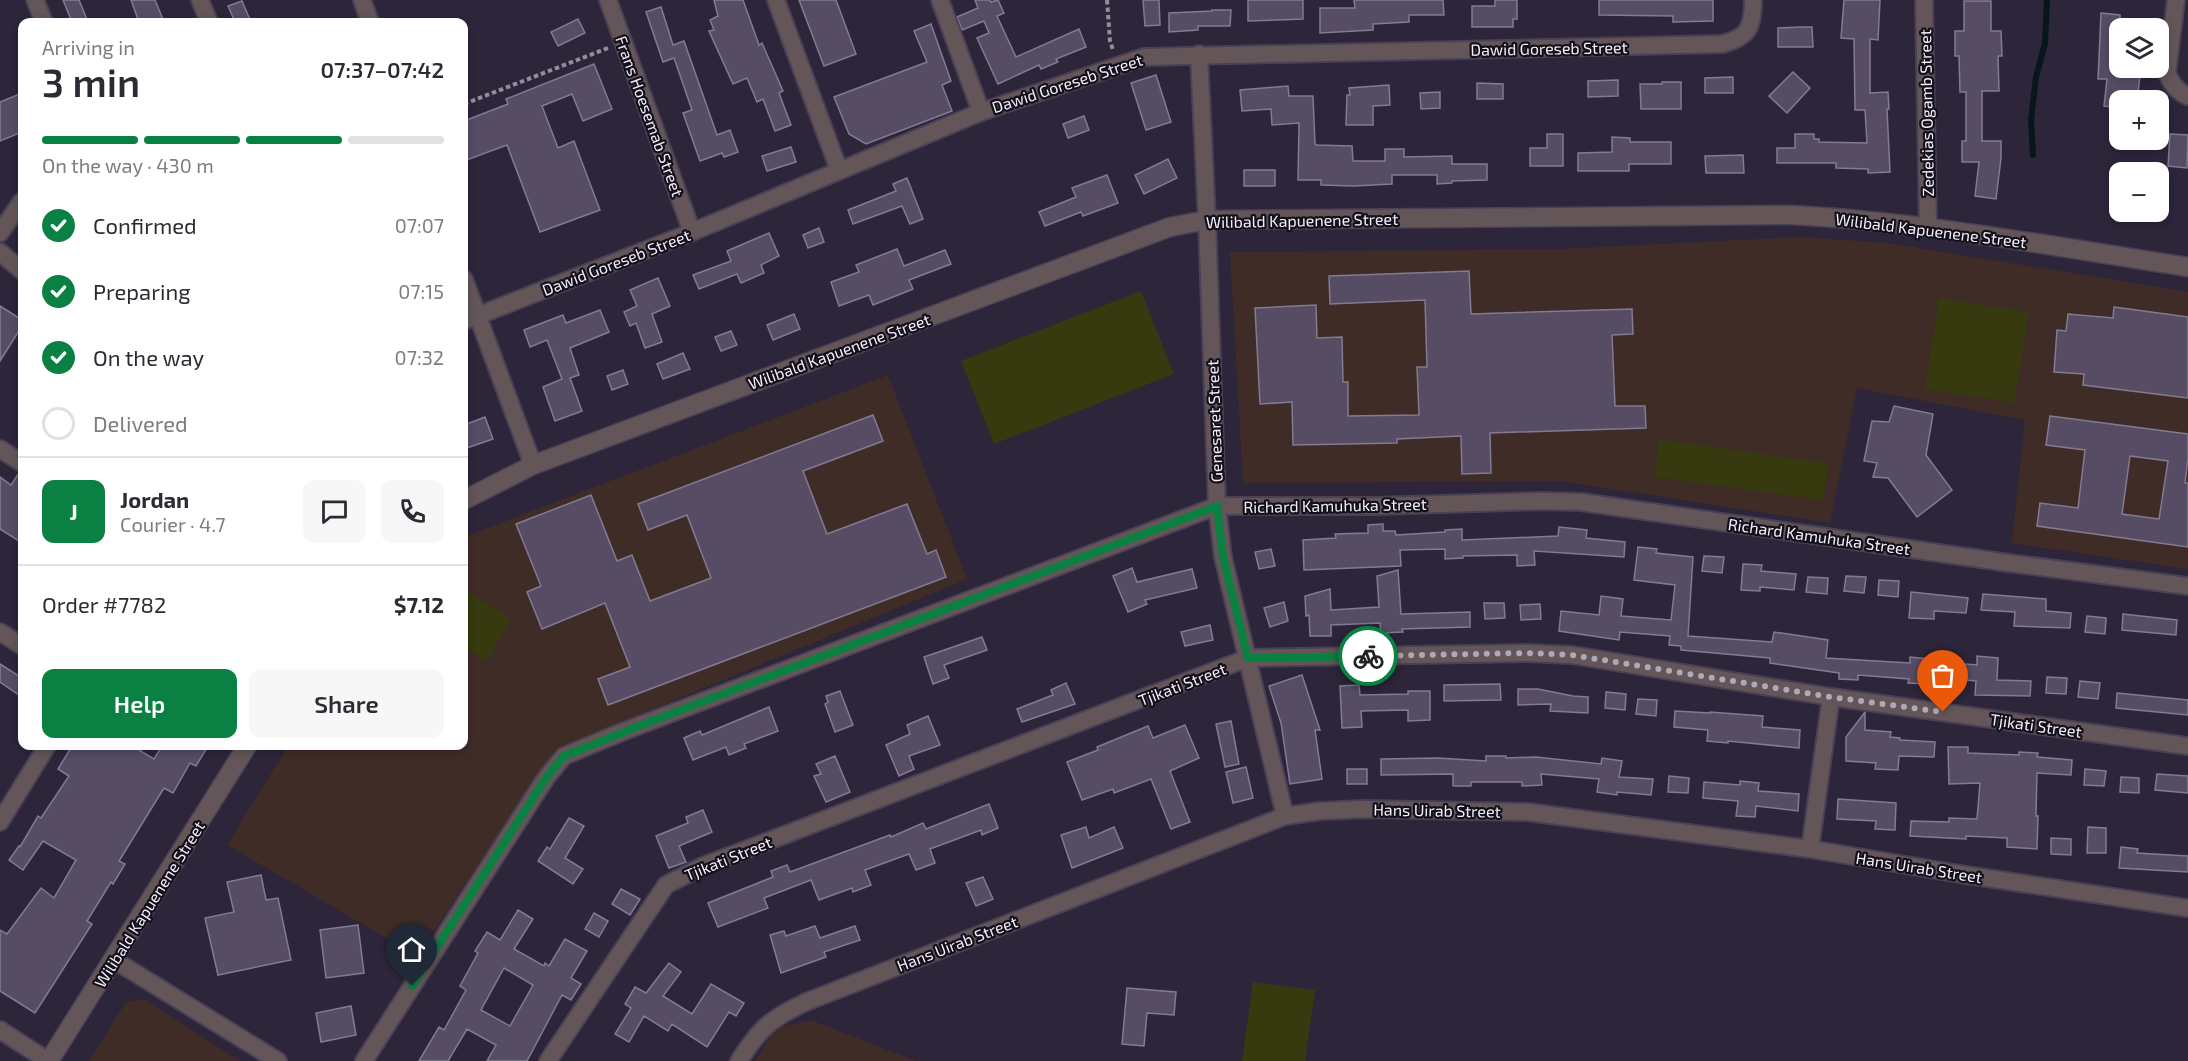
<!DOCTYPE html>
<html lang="en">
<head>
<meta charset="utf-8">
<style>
	body { margin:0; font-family:"Exo 2",sans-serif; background:#f7f7f7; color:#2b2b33; height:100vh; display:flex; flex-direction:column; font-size:22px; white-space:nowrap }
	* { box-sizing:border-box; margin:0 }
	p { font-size:20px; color:#7c7c81 }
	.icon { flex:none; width:33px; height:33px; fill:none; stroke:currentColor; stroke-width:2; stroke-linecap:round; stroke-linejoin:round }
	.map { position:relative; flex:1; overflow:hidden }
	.sheet { position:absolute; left:18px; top:18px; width:450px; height:732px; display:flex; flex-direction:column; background:#fff; border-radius:12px; box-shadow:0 3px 9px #0003 }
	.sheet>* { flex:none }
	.tools { position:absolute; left:2109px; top:18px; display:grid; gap:12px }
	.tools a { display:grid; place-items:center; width:60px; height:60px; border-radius:12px; background:#fff; box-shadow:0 3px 9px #0003; font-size:30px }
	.pin { position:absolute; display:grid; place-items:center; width:51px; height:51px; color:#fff; margin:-62px -26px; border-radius:50% 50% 50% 0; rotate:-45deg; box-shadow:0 0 6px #0007 }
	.pin .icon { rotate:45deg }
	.courier { position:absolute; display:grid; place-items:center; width:60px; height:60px; margin:-30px; border:4px solid #0b8043; border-radius:50%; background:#fff; color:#222; box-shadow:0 2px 8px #0007 }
	.headline em { font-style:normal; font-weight:600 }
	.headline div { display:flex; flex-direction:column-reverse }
	.headline { display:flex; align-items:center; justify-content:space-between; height:102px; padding:0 24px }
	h1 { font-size:39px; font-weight:600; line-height:45px }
	.bar { display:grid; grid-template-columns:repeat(4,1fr); gap:9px 6px; align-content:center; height:72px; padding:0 24px }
	.bar i { height:8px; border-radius:4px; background:#e1e1e2 }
	.bar .active { background:#0b8043 }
	.bar p { grid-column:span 4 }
	.line { display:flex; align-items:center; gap:15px; padding:0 24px; border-top:2px solid #e1e1e2 }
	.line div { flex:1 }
	.round { display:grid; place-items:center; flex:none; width:63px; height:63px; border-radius:12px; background:#f7f7f7 }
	ol { padding:0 24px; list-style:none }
	li { display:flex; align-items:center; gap:18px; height:66px }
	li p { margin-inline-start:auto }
	li .icon { padding:6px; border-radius:50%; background:#0b8043; color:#fff; stroke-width:4 }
	li:last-child { color:#7c7c81 }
	li i { width:33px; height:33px; border:3px solid #e1e1e2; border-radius:50% }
	.button { display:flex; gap:12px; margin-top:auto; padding:12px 24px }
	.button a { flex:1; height:69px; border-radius:12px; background:#0b8043; color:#fff; font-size:24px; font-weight:600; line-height:69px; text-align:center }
	.button a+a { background:#f7f7f7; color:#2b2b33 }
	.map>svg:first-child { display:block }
	.education { fill:#3f2c27 }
	.green { fill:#363a0e }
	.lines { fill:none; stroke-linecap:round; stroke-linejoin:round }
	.stream { stroke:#08161c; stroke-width:6 }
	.building { fill:#564d65; stroke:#837a93; stroke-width:1.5; fill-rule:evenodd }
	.minor-casing { stroke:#494155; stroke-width:20 }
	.tertiary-casing { stroke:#494155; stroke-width:21 }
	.path { stroke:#948d9f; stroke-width:4; stroke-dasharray:4.5 3; stroke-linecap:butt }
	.minor { stroke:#645658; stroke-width:16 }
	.tertiary { stroke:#645658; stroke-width:18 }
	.done { stroke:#aea8b9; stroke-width:6; stroke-dasharray:0 10.8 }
	.route { stroke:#0b8043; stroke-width:8 }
	.labels { text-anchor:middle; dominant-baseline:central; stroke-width:4.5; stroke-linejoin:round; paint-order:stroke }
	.street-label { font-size:16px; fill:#f3eefd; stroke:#14101a }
</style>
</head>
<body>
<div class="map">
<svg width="2188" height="1061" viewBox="0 0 2188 1061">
	<rect width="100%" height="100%" fill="#2d253a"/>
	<g class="education">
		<path d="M1799,237L1888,243L2188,292V569L2012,543L2025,420L1857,388L1830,523L1561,481L1243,483L1230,252L1559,249Z"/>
		<path d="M888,375L967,579L557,749L417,956L227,845L288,746H464V537Z"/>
		<path d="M144,999L240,1061H89L126,1002Z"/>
		<path d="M811,1020L916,1061H755L776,1028Z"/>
	</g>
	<g class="green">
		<path d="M1141,291L1174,374L994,444L961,361Z"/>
		<path d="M1939,298L2029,312L2014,403L1925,389Z"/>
		<path d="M1659,439L1828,463L1823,500L1654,477Z"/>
		<path d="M464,589L511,619L487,661L464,647Z"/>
		<path d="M1253,982L1315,990L1305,1061H1242Z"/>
	</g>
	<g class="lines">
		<path class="stream" d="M2033,155L2031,120L2036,77L2045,43L2047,0"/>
	</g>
	<g class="building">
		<path d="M63,0H79L88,22H72Z"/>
		<path d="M131,0H155L164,22H139Z"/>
		<path d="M714,0H743L759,45L762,43L783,91L779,93L791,125L775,131L763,99L757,102L747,78L733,84L709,31L714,30L710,20L718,16Z"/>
		<path d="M799,0H836L856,54L824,66Z"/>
		<path d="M975,0H990L991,2L998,0L1004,13L997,16L1016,57L1079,29L1086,47L1056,59L1058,62L1041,69L1039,65L998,84L977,38L989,33L984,21L962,30L957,17L978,8Z"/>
		<path d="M1143,0H1159L1160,25L1145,26Z"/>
		<path d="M1248,0H1303V19L1248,21Z"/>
		<path d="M1354,0H1443L1444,15H1409V22L1373,24V30L1320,33V8H1355Z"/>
		<path d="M1495,0H1517V19H1513V27H1472V6H1495Z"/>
		<path d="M1599,0H1713V21L1673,22V16L1599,15Z"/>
		<path d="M1844,0H1880L1878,40L1870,39V93L1888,92L1889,109H1887L1890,172L1868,173V169L1836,168V163H1777V148H1795V134H1814V139H1819V142L1867,143L1865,110H1855L1854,39L1841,38Z"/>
		<path d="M242,1L251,22H235L228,6Z"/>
		<path d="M1964,1H1991V31H2001L2002,56H1998L1999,91H1982V141H2001V158L1996,199L1975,196L1979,162H1962V141H1966V92H1960L1959,56H1955V31H1964Z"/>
		<path d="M661,7L673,45L684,41L717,135L730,130L738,152L724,157L722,153L700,161L683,113L692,110L674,58L663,62L646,12Z"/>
		<path d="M1212,10H1231L1230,26H1198V30L1169,32V13L1212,11Z"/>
		<path d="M2101,13L2120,15V68H2141L2137,100H2120V108L2104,106L2107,79H2098Z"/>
		<path d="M578,19L585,33L558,46L551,32Z"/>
		<path d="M931,24L951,81L942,85L952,111L866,144L849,134L834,97L927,62L914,31Z"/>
		<path d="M1800,27H1812L1813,47H1778V28Z"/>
		<path d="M594,64L612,109L583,121L572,94L542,106L558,148L574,141L600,210L540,232L507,145L464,161V121L508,104L506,99Z"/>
		<path d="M1793,72L1810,88L1787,113L1769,96Z"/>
		<path d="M1156,75L1171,122L1146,130L1131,83Z"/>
		<path d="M1733,77V93H1705V78Z"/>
		<path d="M1618,80V96L1588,97V81Z"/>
		<path d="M1662,82H1681V109H1641L1640,84H1662Z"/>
		<path d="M1477,83L1503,84V99H1477Z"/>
		<path d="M1389,85L1390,105L1373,106V125H1346L1347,95H1350L1349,88Z"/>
		<path d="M1288,86L1289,96H1313L1315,144L1317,145L1352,146L1353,161H1385V149H1404V157L1452,156V164H1487V180L1452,181V183L1437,184V175H1392V184L1354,186L1321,185V180H1298L1299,123L1272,125L1271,109L1242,111L1240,90Z"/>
		<path d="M1440,92V108L1421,109L1420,93Z"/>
		<path d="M22,93V132L0,141V102Z"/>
		<path d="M1084,116L1089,130L1068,138L1063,124Z"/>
		<path d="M1547,134H1563V166H1530V148H1547Z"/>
		<path d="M2170,134L2188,135L2187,168L2168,166Z"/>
		<path d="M1612,137L1630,138V142H1671V164H1629V171H1578V153L1612,152Z"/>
		<path d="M791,147L796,162L767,171L762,156Z"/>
		<path d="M1743,155L1744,173H1706L1705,156Z"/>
		<path d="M1168,159L1177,178L1144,194L1135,175Z"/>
		<rect x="1244" y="170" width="31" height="16"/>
		<path d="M1107,175L1118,203L1083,216L1081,212L1045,226L1039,212L1076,197L1072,188Z"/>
		<path d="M907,178L923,219L910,224L902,206L853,224L848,210L896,191L893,184Z"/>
		<path d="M819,228L824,242L808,248L803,235Z"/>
		<path d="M769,233L779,256L761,265L764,273L741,283L737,274L699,289L693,275L731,261L727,251Z"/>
		<path d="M897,249L904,266L945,250L951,264L909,280L913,289L873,305L869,295L839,306L831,282L859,272L856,265Z"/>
		<path d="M1469,271L1471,314L1632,309L1633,334L1612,335L1615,406H1645L1646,428L1490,433L1491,473L1462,474L1461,436L1397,439V443L1293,445L1292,402L1260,404L1255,308L1316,305L1317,338L1342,337L1343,382H1348V416L1419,415L1417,367H1427L1425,300L1330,304L1329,276Z"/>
		<path d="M658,278L670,306L652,314L662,342L645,348L636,323L630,326L624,312L637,306L630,290Z"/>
		<path d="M0,306L22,320V326L0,361Z"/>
		<path d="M2114,307L2188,317V398L2083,385L2084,374L2054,372L2057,330L2066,331L2068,314L2113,318Z"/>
		<path d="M600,310L609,332L570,348L579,375L570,378L582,411L555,421L543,387L562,379L547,340L530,347L524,330L563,315L566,323Z"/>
		<path d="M794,314L800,329L773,340L767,325Z"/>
		<path d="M731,331L737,345L721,351L715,337Z"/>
		<path d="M683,353L690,369L663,379L657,364Z"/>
		<path d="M623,370L628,384L612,390L607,376Z"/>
		<path d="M1894,406L1933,414L1926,455L1952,490L1917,517L1888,478L1873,477L1877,463L1864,461L1872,421L1889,422Z"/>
		<path d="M873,415L883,441L803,471L827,534L907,504L927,554L936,550L946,577L608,705L598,679L630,667L605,603L542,629L527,592L541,586L516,524L591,495L617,561L632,555L650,601L711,578L687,515L648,530L638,504Z"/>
		<path d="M2050,416L2188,434V458L2185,483H2188V547L2037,526L2040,503L2078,508L2085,450L2046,445ZM2130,456L2168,461L2159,519L2122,514Z"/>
		<path d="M485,417L493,439L467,448L464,438V425Z"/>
		<path d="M19,473H22V543L0,529V477L11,485Z"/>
		<path d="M1383,524V531H1395L1396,535L1445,532V530L1462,529V540L1558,536L1559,527L1587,530L1586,538L1625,542L1624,557L1534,551L1535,565L1517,566V555L1463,556V558L1445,559V549L1400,550L1401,566L1304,570L1303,540L1336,538L1335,534L1368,533V525Z"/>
		<path d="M1638,547L1657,549L1656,553L1693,557L1688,636L1772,642L1774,632L1828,640L1826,658L1910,663V657L1929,659V661L1977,665V656L1998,658L1997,680L2031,681L2030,696L1975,695L1976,681L1928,677V684L1908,683L1909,679L1858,675V680L1839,679V673L1770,663V658L1681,650V646L1669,645L1670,636L1620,632L1619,640L1559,631L1561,611L1599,615L1601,596L1623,599L1621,616L1671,620L1675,585L1634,580Z"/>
		<path d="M1271,549L1275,566L1259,569L1255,552Z"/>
		<path d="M1704,556L1724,557L1722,573L1702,571Z"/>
		<path d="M1743,564L1762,565L1761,571L1796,574L1794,590L1760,587V591L1741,590Z"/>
		<path d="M1132,568L1137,582L1192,569L1197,588L1145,600L1147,604L1128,612L1113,576Z"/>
		<path d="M1398,570L1401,614L1470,612V627L1402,629L1403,632L1381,633L1380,623L1331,625V636H1310L1309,615L1306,616L1305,596L1330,589L1331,610L1379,607L1377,576Z"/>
		<path d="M1846,576L1866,577L1864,593L1844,591Z"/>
		<path d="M1808,577L1828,578L1827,594L1806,592Z"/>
		<path d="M1879,580L1899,581L1898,597L1878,595Z"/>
		<path d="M1911,592L1968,598L1966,613L1934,611V619L1909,618Z"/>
		<path d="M1983,594L2046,599V611L2071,613L2070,628L2014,626L2015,612L1981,610Z"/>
		<path d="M1284,602L1288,621L1270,627L1264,608Z"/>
		<path d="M1484,603H1504L1505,618L1485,619Z"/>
		<path d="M1540,604L1541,619L1521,620L1520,605Z"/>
		<path d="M2123,614L2177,620L2176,635L2122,630Z"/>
		<path d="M2087,616L2106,618L2105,634L2085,632Z"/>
		<path d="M1210,625L1213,640L1185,646L1181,632Z"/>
		<path d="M982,637L987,650L944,665L949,678L933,684L924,657Z"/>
		<path d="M0,664L22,678V697L0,682Z"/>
		<path d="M1302,675L1320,730H1315L1322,779L1290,784L1281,723L1269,686Z"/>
		<path d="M2047,677L2067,678L2066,694L2046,693Z"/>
		<path d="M2080,681L2100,683L2098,699L2078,697Z"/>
		<path d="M1066,683L1075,704L1022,722L1017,709L1053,695L1051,690Z"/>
		<path d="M1500,684L1501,700L1444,701V685Z"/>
		<path d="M1359,685L1360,695L1408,694V691H1430V720L1408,721V710L1361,711L1362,727L1342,728L1340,686Z"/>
		<path d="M1518,689H1538L1573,696L1588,697V713L1550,711L1551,704L1518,705Z"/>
		<path d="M840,691L853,725L835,732L825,704L828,702L826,696Z"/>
		<path d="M1606,692L1626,694L1625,710L1605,708Z"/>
		<path d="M2117,693L2188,700V715L2116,708Z"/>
		<path d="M1638,699L1657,700L1656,716L1636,714Z"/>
		<path d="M769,707L778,731L744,744L746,748L729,755L726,747L693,760L684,738L700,731L702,735Z"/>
		<path d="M1675,711L1710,713V712L1763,716L1762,727L1800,730L1799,748L1728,741V743L1707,741L1708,730L1674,727Z"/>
		<path d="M1865,712V730L1891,732L1890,737L1900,738V740L1935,742L1934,757L1899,756L1898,770L1875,769L1876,763L1846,761V737Z"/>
		<path d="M928,716L940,745L909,756L914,769L899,776L886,745L910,734L907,725Z"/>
		<path d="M1231,721L1239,764L1225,767L1216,724Z"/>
		<path d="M1185,725L1199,758L1170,771L1190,822L1171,829L1151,779L1114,793L1113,789L1082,800L1067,762L1098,750L1097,747L1148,726L1153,738Z"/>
		<path d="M72,746H132L154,759L162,746H208L196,766L190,763L173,793L164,788L119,861L125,864L113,884L111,882L87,921L92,924L35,1013L0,991V930L7,934L41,888L54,898L76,860L43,841L23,870L9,860L19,846L20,847L38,816L41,818L69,776L58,769Z"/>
		<path d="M1948,747H1968V753L2019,755V752L2038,753L2037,757L2072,760L2071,775L2037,773L2036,816H2038L2037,849L2007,847V838L1966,836V839L1910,836L1911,821L1949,822V818L1977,819L1980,783L1949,784Z"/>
		<path d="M835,756L850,792L826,802L814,776L821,774L816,764Z"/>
		<path d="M1486,756H1506V758L1536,757L1601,764L1602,758L1622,761L1619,777L1653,779L1651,795L1617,792V795L1597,792L1599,779L1541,774L1542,785L1522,786V782H1471V786H1453V774L1381,775V759L1438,758L1486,761Z"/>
		<path d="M1246,767L1253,798L1233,803L1226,772Z"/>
		<rect x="1347" y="769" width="20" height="15"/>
		<path d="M2085,769L2106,771L2104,786L2084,785Z"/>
		<path d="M2157,774L2188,776V793L2155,790Z"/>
		<path d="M1669,776L1689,778L1688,793L1668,792Z"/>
		<path d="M2121,777L2139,778V793L2120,792Z"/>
		<path d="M1740,781L1759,783L1758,791L1799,794L1798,811L1756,806L1755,817L1736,816L1738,801L1703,798L1704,782L1740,785Z"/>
		<path d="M1838,799L1896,803L1895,830L1875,829L1876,821L1837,819Z"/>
		<path d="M989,804L998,828L982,835L981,830L930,849L935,863L916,870L909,854L865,870L871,885L853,892L852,888L819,900L811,880L764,898L768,908L718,927L708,903L773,877L771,871L787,865L790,872L890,835L891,837L923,823L926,829Z"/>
		<path d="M703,810L712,832L679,846L686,862L669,868L656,836L688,823L686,817Z"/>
		<path d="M569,818L584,826L565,858L583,869L573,884L538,861L547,847L550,849Z"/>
		<path d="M1086,827L1089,838L1114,827L1123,848L1072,868L1061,835Z"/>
		<path d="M2088,827L2106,828V853H2087Z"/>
		<path d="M2051,838L2071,839V855L2051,854Z"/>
		<path d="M2121,847L2138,849L2137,853L2188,856V872L2119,868Z"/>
		<path d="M261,875L266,900L278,898L291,960L218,975L205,918L234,912L227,882Z"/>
		<path d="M983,877L993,899L976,906L966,883Z"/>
		<path d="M621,889L640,899L630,915L612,904Z"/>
		<path d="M518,910L533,919L514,949L544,966L545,963L549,966L565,939L587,951L571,978L581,984L571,1000L562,995L527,1061H487L496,1045L467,1029L448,1061H419L439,1027L444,1030L466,990L460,986L478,953L475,951L487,932L500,940ZM504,968L533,985L510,1026L481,1010Z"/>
		<path d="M594,913L608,921L599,937L585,929Z"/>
		<path d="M358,925L364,973L326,978L320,930Z"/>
		<path d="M815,926L820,938L855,926L860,940L824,952L826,957L781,973L770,935L784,931L786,936Z"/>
		<path d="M669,963L681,972L663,996L692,1014L711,984L744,1003L736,1016L729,1012L707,1047L672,1024L668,1031L644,1016L629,1042L615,1034L631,1008L625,1004L635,987L646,993Z"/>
		<path d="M1127,988L1176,992L1174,1015L1147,1013L1144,1046L1122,1044Z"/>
		<path d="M351,1006L356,1035L321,1042L316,1013Z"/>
	</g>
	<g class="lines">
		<g class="minor-casing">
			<g id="minor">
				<path d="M35,0L44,22"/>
				<path d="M200,0L209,22"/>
				<path d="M362,0L370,22"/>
				<path d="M608,0L692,232"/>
				<path d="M776,0L839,170"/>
				<path d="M940,0L981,112"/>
				<path d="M1924,0L1928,227"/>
				<path d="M2176,0L2167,73C2171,83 2177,92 2188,96"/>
				<path d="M1199,54L1207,220L1217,506L1223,557L1285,816"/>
				<path d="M0,233L22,201"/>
				<path d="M0,252L22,271"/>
				<path d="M464,279L533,465"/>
				<path d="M464,321L692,232L981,112L1144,57L1722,44C1749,37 1753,27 1753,0"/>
				<path d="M0,449L22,463"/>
				<path d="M0,632L22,646"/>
				<path d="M0,822L47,746"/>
				<path d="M1810,849L1831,697"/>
				<path d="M114,960L278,1061"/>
				<path d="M0,1030L48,1061"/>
				<path d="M364,1061L546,778L564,756L622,732L1217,506H1375L1543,501L1581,502L2009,563L2188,586"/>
				<path d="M548,1061L666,885L703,866L1248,658L1527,653L1572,655L1831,697L2188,746"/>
				<path d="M739,1061C760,1028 770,1019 806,1002L1285,816L1320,811L1366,809L1528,812L1810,849L1960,874L2188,908"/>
			</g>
		</g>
		<g class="tertiary-casing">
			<g id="tertiary">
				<path d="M464,500L533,465L1170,227L1207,220L1791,215C1925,222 2056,247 2188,267"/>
				<path d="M49,1061L247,746"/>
			</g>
		</g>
		<g class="path">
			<path d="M1107,0L1110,41L1113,50"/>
			<path d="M464,104L608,48"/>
		</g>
		<use href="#minor" class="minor"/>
		<use href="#tertiary" class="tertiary"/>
	</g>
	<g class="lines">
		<path class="done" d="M1368,656L1527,653L1572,655L1831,697L1943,712"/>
		<path class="route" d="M412,986L546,778L564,756L644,724L1217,506L1223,557L1248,658L1368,656"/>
	</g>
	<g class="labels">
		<g class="street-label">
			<text transform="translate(1549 48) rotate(-1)">Dawid Goreseb Street</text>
			<text transform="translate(1067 83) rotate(-18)">Dawid Goreseb Street</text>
			<text transform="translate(1926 113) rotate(-91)">Zedekias Ogamb Street</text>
			<text transform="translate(650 116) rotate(70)">Frans Hoesemab Street</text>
			<text transform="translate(1302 220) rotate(-1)">Wilibald Kapuenene Street</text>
			<text transform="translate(1931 230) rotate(7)">Wilibald Kapuenene Street</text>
			<text transform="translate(616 262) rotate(-21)">Dawid Goreseb Street</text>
			<text transform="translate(839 351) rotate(-20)">Wilibald Kapuenene Street</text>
			<text transform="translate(1214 421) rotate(-92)">Genesaret Street</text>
			<text transform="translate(1335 505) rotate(-1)">Richard Kamuhuka Street</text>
			<text transform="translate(1819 536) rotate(8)">Richard Kamuhuka Street</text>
			<text transform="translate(1182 684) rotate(-21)">Tjikati Street</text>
			<text transform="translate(2036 725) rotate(8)">Tjikati Street</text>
			<text transform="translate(1437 810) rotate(1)">Hans Uirab Street</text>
			<text transform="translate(728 858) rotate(-22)">Tjikati Street</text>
			<text transform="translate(1919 867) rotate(9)">Hans Uirab Street</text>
			<text transform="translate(149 904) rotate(-58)">Wilibald Kapuenene Street</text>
			<text transform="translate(957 943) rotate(-21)">Hans Uirab Street</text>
		</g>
	</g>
</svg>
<div class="tools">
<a><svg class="icon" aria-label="layers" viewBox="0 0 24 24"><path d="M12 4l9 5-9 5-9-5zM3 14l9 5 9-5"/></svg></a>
<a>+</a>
<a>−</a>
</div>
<div class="pin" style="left:1943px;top:712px;background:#ea580c"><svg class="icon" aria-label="bag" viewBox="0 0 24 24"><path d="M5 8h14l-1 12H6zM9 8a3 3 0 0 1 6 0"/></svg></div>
<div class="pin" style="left:412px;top:986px;background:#1f2937"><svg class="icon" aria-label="home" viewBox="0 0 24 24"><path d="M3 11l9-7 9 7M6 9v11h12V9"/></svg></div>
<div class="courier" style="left:1368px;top:656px"><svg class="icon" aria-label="bike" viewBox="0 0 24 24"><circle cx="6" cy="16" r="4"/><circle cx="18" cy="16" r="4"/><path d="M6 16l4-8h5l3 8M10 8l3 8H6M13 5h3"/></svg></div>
<section class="sheet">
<div class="headline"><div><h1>3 min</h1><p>Arriving in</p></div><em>07:37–07:42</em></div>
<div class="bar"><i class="active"></i><i class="active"></i><i class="active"></i><i></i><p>On the way · 430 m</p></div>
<ol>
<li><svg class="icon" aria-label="check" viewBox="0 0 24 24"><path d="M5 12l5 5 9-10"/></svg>Confirmed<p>07:07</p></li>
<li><svg class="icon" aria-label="check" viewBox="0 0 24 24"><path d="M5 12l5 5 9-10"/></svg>Preparing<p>07:15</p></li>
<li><svg class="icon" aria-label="check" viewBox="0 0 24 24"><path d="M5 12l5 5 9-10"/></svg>On the way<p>07:32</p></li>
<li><i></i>Delivered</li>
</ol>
<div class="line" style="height:108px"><b class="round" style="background:#0b8043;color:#fff">J</b><div><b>Jordan</b><p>Courier · 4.7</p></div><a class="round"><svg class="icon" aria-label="chat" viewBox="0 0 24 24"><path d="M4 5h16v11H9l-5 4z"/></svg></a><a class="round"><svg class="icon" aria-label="phone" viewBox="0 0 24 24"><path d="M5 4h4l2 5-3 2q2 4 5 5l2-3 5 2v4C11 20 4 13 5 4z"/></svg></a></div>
<div class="line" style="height:78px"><div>Order #7782</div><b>$7.12</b></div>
<div class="button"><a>Help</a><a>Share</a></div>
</section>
</div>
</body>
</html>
